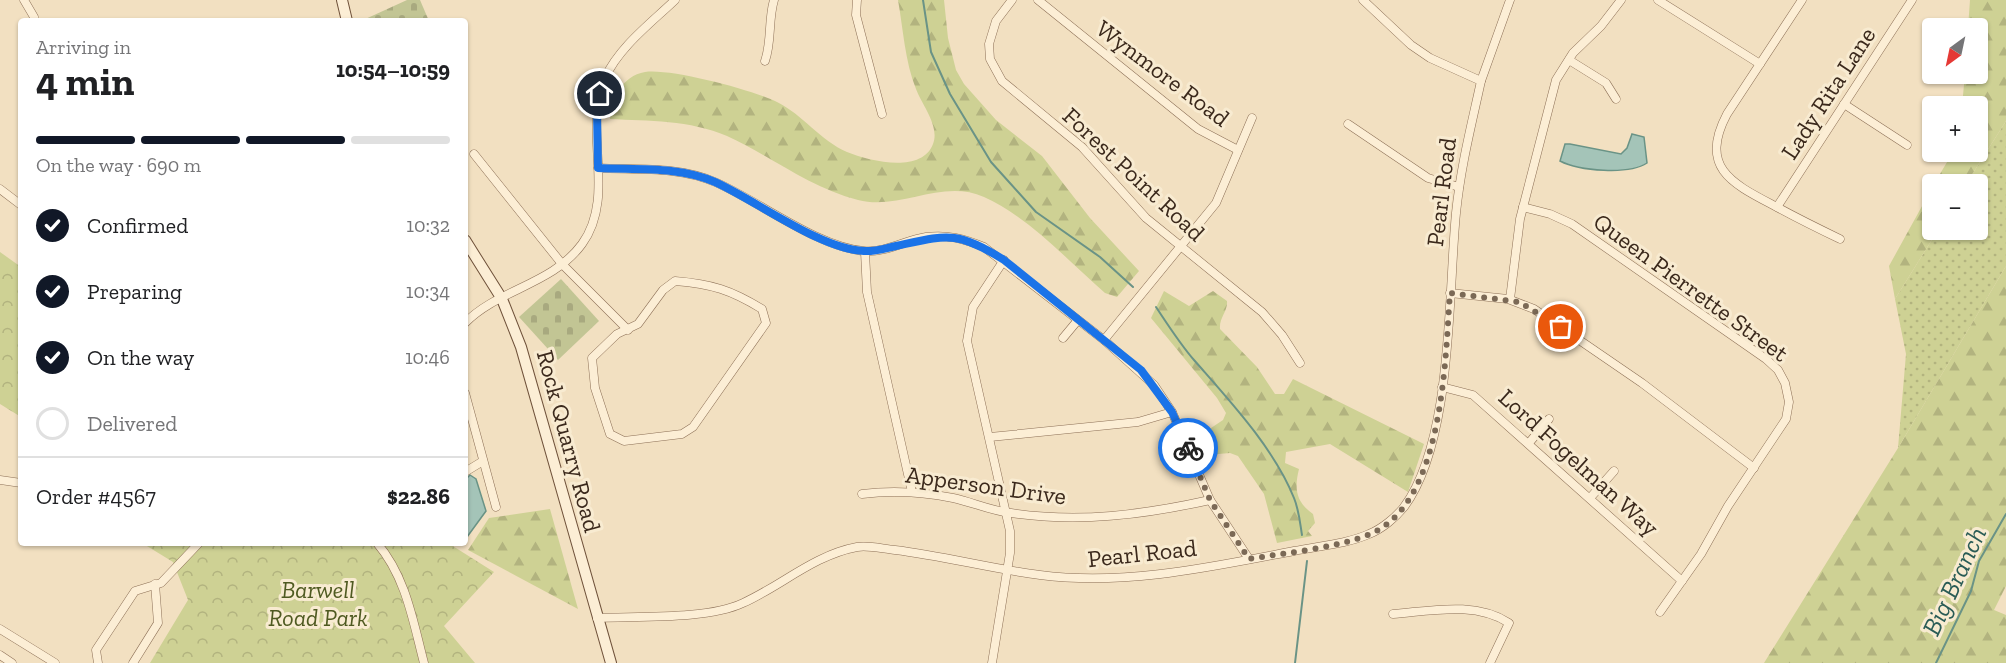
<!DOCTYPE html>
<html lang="en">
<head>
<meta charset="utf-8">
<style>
	body { margin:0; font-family:"Zilla Slab",serif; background:#f2f2f2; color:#202124; height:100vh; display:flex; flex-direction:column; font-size:22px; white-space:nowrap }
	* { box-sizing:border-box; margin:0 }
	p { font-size:20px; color:#757577 }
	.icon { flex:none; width:33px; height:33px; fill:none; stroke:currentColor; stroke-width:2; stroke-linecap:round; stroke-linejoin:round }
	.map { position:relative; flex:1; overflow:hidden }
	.panel { position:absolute; left:18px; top:18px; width:450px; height:528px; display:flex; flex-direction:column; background:#fff; border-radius:6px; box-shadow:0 2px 4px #0004 }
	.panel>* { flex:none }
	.needle { width:39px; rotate:213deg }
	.buttons { position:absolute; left:1922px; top:18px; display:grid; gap:12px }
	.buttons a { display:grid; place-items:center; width:66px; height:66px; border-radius:6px; background:#fff; box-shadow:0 2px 4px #0004; font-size:30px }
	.pin { position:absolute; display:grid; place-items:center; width:51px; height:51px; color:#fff; margin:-26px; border:3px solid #fff; border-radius:50%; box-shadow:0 2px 6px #0007 }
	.courier { position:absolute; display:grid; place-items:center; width:60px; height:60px; margin:-30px; border:4px solid #1a73e8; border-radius:50%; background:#fff; color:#222; box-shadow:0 2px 8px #0007 }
	.head em { font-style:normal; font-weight:700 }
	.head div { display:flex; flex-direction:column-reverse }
	.head { display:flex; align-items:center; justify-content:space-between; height:102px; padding:0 18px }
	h1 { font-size:39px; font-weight:700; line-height:45px }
	.bar { display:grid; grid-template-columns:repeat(4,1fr); gap:9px 6px; align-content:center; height:72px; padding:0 18px }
	.bar i { height:8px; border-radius:4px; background:#e0e0e0 }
	.bar .current { background:#111827 }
	.bar p { grid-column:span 4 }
	.line { display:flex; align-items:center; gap:15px; padding:0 18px; border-top:2px solid #e0e0e0 }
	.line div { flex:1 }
	ol { padding:0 18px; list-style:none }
	li { display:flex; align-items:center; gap:18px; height:66px }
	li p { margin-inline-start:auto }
	li .icon { padding:6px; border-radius:50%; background:#111827; color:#fff; stroke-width:4 }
	li:last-child { color:#757577 }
	li i { width:33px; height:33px; border:3px solid #e0e0e0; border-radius:50% }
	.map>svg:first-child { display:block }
	.grass { fill:url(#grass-dots) }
	.forest { fill:url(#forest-firs) }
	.cemetery { fill:url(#cemetery-stones) }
	.park { fill:url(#park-crowns) }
	.water { fill:#a4c4b8; stroke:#6a9386; stroke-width:1.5 }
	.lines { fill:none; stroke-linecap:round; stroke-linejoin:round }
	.stream { stroke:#6a9386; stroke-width:2 }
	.street-casing { stroke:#8d7057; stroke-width:9 }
	.secondary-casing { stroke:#6f513a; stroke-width:12 }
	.street { stroke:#fceed5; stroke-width:8 }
	.secondary { stroke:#fceed5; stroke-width:10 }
	.done { stroke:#7b6956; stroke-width:6; stroke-dasharray:0 10.8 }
	.route { stroke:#1a73e8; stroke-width:8 }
	.labels { text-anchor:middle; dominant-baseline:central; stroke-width:6; stroke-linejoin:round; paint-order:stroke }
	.street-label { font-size:24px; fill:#3b291c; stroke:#f8ebd1 }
	.park-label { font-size:24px; font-style:italic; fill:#4f5a21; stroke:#f8ebd1 }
	.water-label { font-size:26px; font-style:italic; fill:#2a5c56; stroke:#f8ebd1 }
</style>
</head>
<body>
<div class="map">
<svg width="2006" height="663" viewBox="0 0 2006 663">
	<defs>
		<pattern id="grass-dots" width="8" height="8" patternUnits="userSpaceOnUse" patternTransform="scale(1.5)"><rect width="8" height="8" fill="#ced194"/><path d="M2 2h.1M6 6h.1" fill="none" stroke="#b2b37f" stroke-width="1.8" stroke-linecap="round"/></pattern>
		<pattern id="forest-firs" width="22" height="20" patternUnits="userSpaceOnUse" patternTransform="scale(1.5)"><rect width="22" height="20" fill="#ced194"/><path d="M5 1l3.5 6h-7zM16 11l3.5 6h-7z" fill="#b2b37f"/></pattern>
		<pattern id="cemetery-stones" width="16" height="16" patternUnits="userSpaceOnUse" patternTransform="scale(1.5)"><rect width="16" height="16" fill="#c2c594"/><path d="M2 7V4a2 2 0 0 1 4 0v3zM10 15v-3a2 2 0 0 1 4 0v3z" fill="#a8a97f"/></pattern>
		<pattern id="park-crowns" width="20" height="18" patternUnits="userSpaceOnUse" patternTransform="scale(1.5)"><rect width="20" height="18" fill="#ced194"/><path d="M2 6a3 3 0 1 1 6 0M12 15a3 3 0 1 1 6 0" fill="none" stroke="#b2b37f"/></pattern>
	</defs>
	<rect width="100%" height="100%" fill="#f2e0c1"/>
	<path class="grass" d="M2006,121V266L1898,448L1906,354L1895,299L1938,230H1977V184H1966Z"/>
	<g class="forest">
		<path d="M898,0H944L948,38L956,70L964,84L996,120L1042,156L1090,218L1139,271L1117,297L1105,293C1067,260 1030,218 984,197C942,178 900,211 858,200C810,188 771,156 727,136C690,120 648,121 610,119C611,99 622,76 645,72C670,68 753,90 777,102C802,114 821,141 847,152C869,161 922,174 933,144C940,126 922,105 916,89C905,62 903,28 898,0Z"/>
		<path d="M1970,0H2006V121L1966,184H1934L1953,152H1977V106H1962L1965,74H1977V28H1968Z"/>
		<path d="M1932,188V230H1938L1895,299L1889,266Z"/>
		<path d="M2006,266V586L1994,610L2006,615V663H1764L1898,448Z"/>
		<path d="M1164,291L1189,306L1213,291L1227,301C1228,311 1219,318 1220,329L1257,367L1275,394H1284L1293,379L1424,444L1408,492L1330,444L1286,452L1285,463L1299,469C1294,489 1296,502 1313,514L1315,523L1308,531L1312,536L1277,543L1264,494L1238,456L1230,453L1207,455L1200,449L1199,436L1223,420L1226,413L1217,398L1151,318Z"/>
		<path d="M550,509L578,609L468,550L489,518Z"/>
	</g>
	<g class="cemetery">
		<path d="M407,0H420L429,21H361Z"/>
		<path d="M561,279L599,321L558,360L519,317Z"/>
	</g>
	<g class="park">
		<path d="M0,252L21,267V417L0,404Z"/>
		<path d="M142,543H448L494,572L444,626L475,663H150L188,600L173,562Z"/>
	</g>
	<g class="water">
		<path d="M1632,134L1644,137L1647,163C1629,175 1579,171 1560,161L1565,144H1570L1621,154L1627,148Z"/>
		<path d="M470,475L476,479L486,511L467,537L465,535V480Z"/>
	</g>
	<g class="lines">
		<g class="stream">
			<path d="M923,0L931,52L950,94L991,162L1036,212L1100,257L1133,287"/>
			<path d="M1156,307C1168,325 1180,344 1194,360C1229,400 1274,448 1294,498C1299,510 1300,523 1302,535"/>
			<path d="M1295,663L1307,561"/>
			<path d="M1936,663L1971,591L1979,561L2006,514"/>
		</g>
		<g class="street-casing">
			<g id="street">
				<path d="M24,0L34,17"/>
				<path d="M857,0L856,15L882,114"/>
				<path d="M1012,0L996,21L989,44L990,59L1002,81L1082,147L1146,218L1262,312L1282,335L1300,363"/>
				<path d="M1038,0L1198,129L1238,150"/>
				<path d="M1658,0L1760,64"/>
				<path d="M1802,0L1727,114C1699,167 1731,183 1773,205C1795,217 1817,228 1840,239"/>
				<path d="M1569,60L1606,83L1616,99"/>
				<path d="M765,61C772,41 768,20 774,0"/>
				<path d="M1481,81L1510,0"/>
				<path d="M1844,104L1907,145"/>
				<path d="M1348,124L1428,178L1459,187"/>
				<path d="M474,154L562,264L628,330"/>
				<path d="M598,168C636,170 679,166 715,182C759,201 817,247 864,251C885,253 906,240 926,237C947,234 965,239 984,247L1104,340L1154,385L1172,412L1210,500L1249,559"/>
				<path d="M0,189L21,205"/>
				<path d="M1523,207L1550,214L1572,224L1766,359L1778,370L1785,383L1789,402L1786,419L1728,506L1701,554L1660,612"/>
				<path d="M1777,207L1912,0"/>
				<path d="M865,252L867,292L912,492"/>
				<path d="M675,281C712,284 731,290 762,309L766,323L693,427L682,434L624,441L610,434L595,388L592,358L617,334L638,324L663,290Z"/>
				<path d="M1450,293L1508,299L1534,309L1642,383L1754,468"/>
				<path d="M1510,299L1520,219L1556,80L1573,53L1601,26L1621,0"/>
				<path d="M465,323C498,289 552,285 582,244C617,196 582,130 605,78C619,47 651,23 675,0"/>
				<path d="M1063,338L1078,320"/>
				<path d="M1104,340L1216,203L1252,118"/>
				<path d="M1442,387L1473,395L1682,581"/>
				<path d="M465,393L496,507"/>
				<path d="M990,437L1138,422L1172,412"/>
				<path d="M1529,443L1549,419"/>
				<path d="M465,472L483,461"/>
				<path d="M0,480L21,483"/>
				<path d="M862,494C893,490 923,492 953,498C972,502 991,511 1011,513C1079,523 1143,515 1210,500"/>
				<path d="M1590,498L1614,471"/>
				<path d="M377,543C406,577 413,621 424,663"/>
				<path d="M1393,614C1431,611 1475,601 1509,623L1490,663"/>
				<path d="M597,618C637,616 707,620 743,603C781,586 814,555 857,547C869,545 883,549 895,550C944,556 992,569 1040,575C1125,586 1211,567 1294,551C1318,546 1347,544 1369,534C1382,529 1396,517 1404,507C1453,441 1448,294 1456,213C1461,165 1471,127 1481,81L1430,58L1411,45L1363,0"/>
				<path d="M0,629L55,663"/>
				<path d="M0,655L12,663"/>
				<path d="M98,663L96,650L135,591L161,583L199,543"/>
				<path d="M133,663L158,623L155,584"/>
				<path d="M992,663L1010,553V531L967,341L973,307L1004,260"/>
			</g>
		</g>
		<g class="secondary-casing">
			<g id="secondary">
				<path d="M342,0L347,21"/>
				<path d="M465,240L502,299L521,347L611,663"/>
			</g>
		</g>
		<use href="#street" class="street"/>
		<use href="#secondary" class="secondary"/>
	</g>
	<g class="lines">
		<path class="done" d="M1188,448L1210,500L1249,559C1284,553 1337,548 1370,534C1444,503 1445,360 1450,293L1519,302L1561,327"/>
		<path class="route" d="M600,94L597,111L598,168C636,170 679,166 715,182C757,201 820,249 864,251C874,252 886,248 896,246C947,235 957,230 1004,260L1141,370L1172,412L1188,448"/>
	</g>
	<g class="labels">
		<g class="street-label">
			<text transform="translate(1163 73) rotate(37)">Wynmore Road</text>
			<text transform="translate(1828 93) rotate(-57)">Lady Rita Lane</text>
			<text transform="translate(1134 174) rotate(43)">Forest Point Road</text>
			<text transform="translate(1441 192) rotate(-83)">Pearl Road</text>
			<text transform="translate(1691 287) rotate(36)">Queen Pierrette Street</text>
			<text transform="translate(569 441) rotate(75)">Rock Quarry Road</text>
			<text transform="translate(1579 462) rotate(42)">Lord Fogelman Way</text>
			<text transform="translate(986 485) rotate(8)">Apperson Drive</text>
			<text transform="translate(1142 553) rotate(-6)">Pearl Road</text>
		</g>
		<g class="park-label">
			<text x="318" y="589">Barwell<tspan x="318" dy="28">Road Park</tspan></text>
		</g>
		<g class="water-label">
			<text transform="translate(1954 581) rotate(-65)">Big Branch</text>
		</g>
	</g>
</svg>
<div class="buttons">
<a><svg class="needle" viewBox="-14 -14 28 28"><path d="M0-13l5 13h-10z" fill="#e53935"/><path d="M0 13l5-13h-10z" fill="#757577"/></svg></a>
<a>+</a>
<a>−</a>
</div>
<div class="pin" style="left:1561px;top:327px;background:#ea580c"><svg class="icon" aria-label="bag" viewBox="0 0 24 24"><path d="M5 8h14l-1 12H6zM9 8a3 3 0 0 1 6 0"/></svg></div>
<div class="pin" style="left:600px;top:94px;background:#1f2937"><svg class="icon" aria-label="home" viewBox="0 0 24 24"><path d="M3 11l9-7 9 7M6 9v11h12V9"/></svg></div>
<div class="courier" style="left:1188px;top:448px"><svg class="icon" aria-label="bike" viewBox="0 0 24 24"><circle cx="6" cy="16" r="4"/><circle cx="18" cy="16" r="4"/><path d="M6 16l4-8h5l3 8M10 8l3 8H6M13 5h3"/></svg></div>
<section class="panel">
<div class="head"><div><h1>4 min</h1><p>Arriving in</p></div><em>10:54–10:59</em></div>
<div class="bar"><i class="current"></i><i class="current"></i><i class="current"></i><i></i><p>On the way · 690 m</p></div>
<ol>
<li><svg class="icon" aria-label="check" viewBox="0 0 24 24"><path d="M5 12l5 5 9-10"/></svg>Confirmed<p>10:32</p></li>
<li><svg class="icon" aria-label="check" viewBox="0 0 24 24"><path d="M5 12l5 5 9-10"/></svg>Preparing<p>10:34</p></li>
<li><svg class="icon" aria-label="check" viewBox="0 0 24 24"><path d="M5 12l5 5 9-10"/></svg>On the way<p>10:46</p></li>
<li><i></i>Delivered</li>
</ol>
<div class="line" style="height:78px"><div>Order #4567</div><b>$22.86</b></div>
</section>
</div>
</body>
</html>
